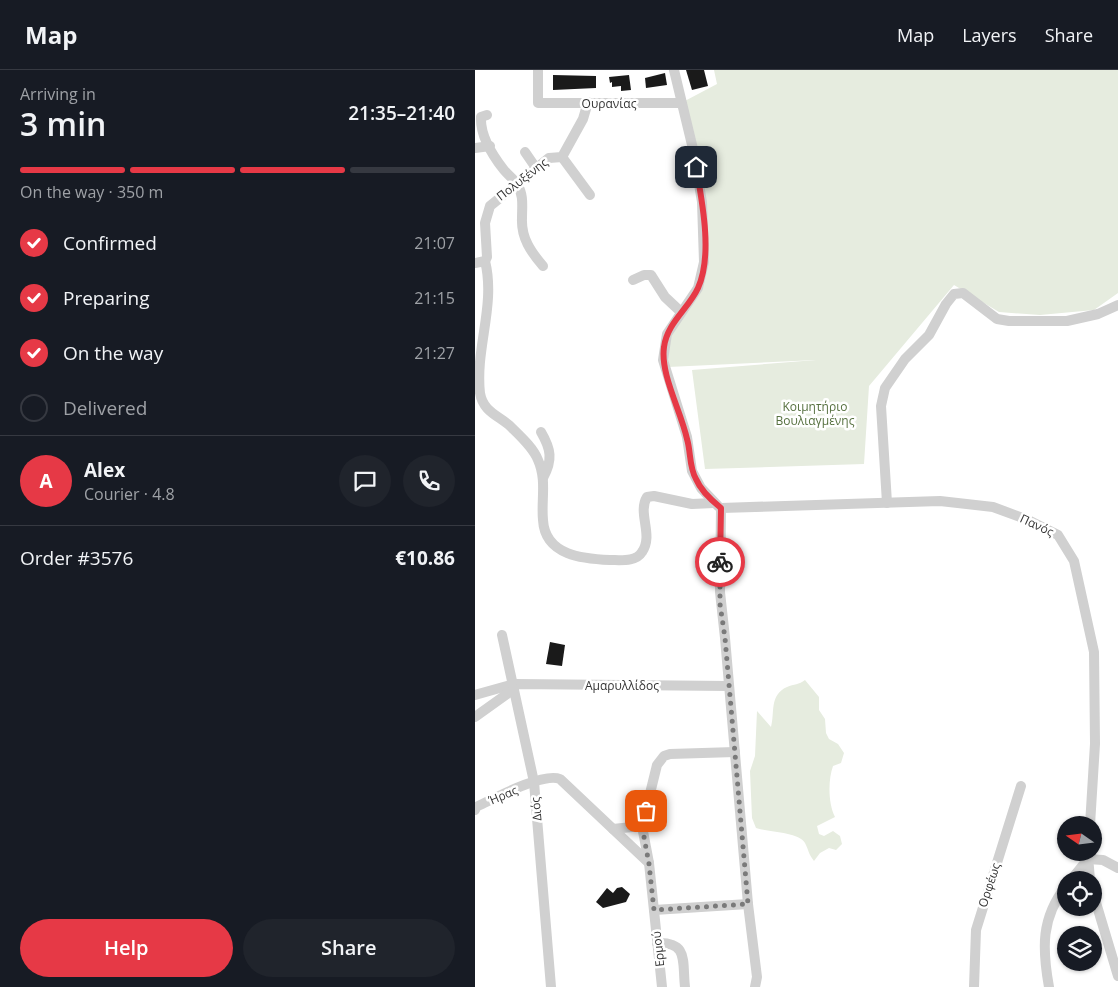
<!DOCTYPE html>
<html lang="en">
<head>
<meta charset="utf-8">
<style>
	body { margin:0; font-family:"Open Sans",sans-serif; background:#20242c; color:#f1f3f6; height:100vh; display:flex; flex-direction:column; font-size:19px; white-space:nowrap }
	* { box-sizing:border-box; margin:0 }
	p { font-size:16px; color:#9ea1a6 }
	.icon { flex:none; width:28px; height:28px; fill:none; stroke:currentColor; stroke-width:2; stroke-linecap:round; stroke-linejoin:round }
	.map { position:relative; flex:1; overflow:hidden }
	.sheet { display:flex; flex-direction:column; background:#171b24; width:475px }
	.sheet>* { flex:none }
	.needle { width:32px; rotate:284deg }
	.fabs { position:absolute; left:582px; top:746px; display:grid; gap:10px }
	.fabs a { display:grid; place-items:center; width:45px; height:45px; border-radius:50%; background:#171b24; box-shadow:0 1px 4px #0004; font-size:25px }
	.pin { position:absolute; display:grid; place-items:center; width:42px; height:42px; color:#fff; margin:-21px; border-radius:10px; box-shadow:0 2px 8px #0006 }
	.courier { position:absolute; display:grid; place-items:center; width:50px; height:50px; margin:-25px; border:4px solid #e63946; border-radius:50%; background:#fff; color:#222; box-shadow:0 1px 6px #0007 }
	.overview em { font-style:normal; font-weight:600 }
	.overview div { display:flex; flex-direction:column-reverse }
	.overview { display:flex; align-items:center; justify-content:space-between; height:85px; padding:0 20px }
	h1 { font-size:32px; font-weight:600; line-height:38px }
	.bar { display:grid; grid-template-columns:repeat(4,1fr); gap:8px 5px; align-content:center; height:60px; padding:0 20px }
	.bar i { height:6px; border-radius:4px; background:#363941 }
	.bar .selected { background:#e63946 }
	.bar p { grid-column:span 4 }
	.line { display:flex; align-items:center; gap:12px; padding:0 20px; border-top:1px solid #363941 }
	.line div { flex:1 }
	.round { display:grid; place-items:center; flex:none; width:52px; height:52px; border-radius:26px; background:#20242c }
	ol { padding:0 20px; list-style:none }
	li { display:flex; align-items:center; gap:15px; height:55px }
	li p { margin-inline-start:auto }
	li .icon { padding:5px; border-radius:50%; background:#e63946; color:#fff; stroke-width:4 }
	li:last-child { color:#9ea1a6 }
	li i { width:28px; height:28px; border:2px solid #363941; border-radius:50% }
	.primary-button { display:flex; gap:10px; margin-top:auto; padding:10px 20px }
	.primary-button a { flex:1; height:58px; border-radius:30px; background:#e63946; color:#fff; font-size:20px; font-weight:600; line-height:58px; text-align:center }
	.primary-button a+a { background:#20242c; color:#f1f3f6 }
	header { display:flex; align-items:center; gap:30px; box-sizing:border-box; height:70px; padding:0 25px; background:#171b24; border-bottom:1px solid #363941 }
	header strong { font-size:24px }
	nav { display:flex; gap:28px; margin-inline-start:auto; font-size:18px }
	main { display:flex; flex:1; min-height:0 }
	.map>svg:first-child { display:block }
	.green { fill:#e6ecdf }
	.building { fill:#1a1a1a }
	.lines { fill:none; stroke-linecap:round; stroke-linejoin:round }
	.minor { stroke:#d0d0d0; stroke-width:10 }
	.done { stroke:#7a7a7a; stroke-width:5; stroke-dasharray:0 9 }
	.route { stroke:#e63946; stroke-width:6 }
	.labels { text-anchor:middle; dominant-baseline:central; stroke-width:5; stroke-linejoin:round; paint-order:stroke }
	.street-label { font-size:12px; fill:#333; stroke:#fff }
	.park-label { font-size:12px; fill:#56703f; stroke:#fff }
</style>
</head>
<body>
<header>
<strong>Map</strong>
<nav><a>Map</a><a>Layers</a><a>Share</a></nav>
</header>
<main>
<section class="sheet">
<div class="overview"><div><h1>3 min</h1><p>Arriving in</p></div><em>21:35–21:40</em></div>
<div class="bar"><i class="selected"></i><i class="selected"></i><i class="selected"></i><i></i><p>On the way · 350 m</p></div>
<ol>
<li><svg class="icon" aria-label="check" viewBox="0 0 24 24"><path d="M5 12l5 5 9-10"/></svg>Confirmed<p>21:07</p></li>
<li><svg class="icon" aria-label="check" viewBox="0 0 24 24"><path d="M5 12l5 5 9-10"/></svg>Preparing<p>21:15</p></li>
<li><svg class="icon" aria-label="check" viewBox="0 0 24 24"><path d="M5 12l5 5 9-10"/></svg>On the way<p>21:27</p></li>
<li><i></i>Delivered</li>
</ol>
<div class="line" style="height:90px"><b class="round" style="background:#e63946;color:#fff">A</b><div><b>Alex</b><p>Courier · 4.8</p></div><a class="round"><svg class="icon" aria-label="chat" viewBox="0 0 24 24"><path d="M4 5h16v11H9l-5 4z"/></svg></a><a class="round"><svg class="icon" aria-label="phone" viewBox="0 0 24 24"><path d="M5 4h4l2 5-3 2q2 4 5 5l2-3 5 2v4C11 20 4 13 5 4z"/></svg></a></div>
<div class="line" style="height:65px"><div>Order #3576</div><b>€10.86</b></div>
<div class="primary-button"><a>Help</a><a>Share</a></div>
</section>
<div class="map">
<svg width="643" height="917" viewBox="0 0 643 917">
	<rect width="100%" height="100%" fill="#fff"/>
	<g class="green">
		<path d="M239,0H643V223L619,240L565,245L524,242L479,215L394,316L389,394L230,399L217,300L341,290L193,297V269L232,188L206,33L242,14Z"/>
		<path d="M330,610L344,627V640L350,649L351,663L354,669L363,674L369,683L366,693L358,696C353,710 353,733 360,747L342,756L344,764L349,766L358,761L365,766L367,774L361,780L354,778L345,783L339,791C333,783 334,781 330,773C324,762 293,762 281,758L277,748L275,701L280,686L282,641L296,657C300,643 294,625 312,617C319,614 324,615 330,610Z"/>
	</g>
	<g class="building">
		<path d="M211,0H229L233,16L217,20Z"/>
		<path d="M190,3L192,15L171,18L170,8Z"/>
		<path d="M78,5L121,6V18L78,20Z"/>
		<path d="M154,5L156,20L146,21V16L137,17V12L135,13L134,7Z"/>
		<path d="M75,572L90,575L87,596L71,594Z"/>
		<path d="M147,817L155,824L151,832L128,838L121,832L132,818L138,823L142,818Z"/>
	</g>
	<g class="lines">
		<g class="minor">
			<path d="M63,0V33H206"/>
			<path d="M199,0L218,79L227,132L229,192L223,218L192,264L188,290L212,367L217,401L226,418L243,436"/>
			<path d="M12,45L6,47C5,65 18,86 29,100C33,105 39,109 42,114C49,125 47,136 47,148C46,168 56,182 68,196"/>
			<path d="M0,78L15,76"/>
			<path d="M50,82L61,98"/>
			<path d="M87,87L115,125"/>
			<path d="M10,191C21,235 0,278 5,323C8,341 22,345 34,355C44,365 58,377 63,390C72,410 66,430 68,450C70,486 109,489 135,490C146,490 161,492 167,482C179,465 162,443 172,427L179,426L217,434L239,433"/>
			<path d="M0,193L10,191L12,187L10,153L15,136L74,88L87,87L108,49L113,32"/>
			<path d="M158,210L169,205H176L190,227L206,242"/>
			<path d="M66,362C76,379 78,390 68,408"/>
			<path d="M412,433L406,336L410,318L430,289L454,265L471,234L479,224L488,223L522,249L534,251H592L623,244L643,235"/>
			<path d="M246,438L465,431L518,437L553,450L583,465L599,491L619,582L620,674L615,755"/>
			<path d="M246,438L245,522L250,568L273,834L282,907L280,917"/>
			<path d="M27,565L59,712L76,917"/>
			<path d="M0,625L39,614L254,616"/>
			<path d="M0,647L39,619"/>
			<path d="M0,740L1,737C18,729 68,702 85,709L174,793"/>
			<path d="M138,759L167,756"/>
			<path d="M613,786L615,810"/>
			<path d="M596,810L613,789L628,790L643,798"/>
			<path d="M619,826L643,906"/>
			<path d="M179,840L273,834"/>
			<path d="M182,873C214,872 207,891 210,917"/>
			<path d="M187,917L174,793L167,756L182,695L189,686L195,684L260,682"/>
			<path d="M499,917L501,860L546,716"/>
			<path d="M574,917C567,878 566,848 591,816"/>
		</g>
	</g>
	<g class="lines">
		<path class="done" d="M171,741L167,756L174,794L179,840L273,834L250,568L245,534V492"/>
		<path class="route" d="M221,97C227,131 238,185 223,218C214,238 192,253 189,277C185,304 206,341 212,369C216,382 214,397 221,409C226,421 236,430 246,438L245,492"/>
	</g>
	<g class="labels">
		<g class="street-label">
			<text x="134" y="33">Ουρανίας</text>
			<text transform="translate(47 109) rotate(-38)">Πολυξένης</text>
			<text transform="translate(562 455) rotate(25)">Πανός</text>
			<text x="147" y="615">Αμαρυλλίδος</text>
			<text transform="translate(28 725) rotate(-23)">Ήρας</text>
			<text transform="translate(61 739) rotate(-95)">Διός</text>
			<text transform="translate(514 815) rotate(-72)">Ορφέως</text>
			<text transform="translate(183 879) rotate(-96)">Ερμού</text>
		</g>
		<g class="park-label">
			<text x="340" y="336">Κοιμητήριο<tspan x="340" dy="14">Βουλιαγμένης</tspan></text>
		</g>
	</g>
</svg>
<div class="fabs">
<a><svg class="needle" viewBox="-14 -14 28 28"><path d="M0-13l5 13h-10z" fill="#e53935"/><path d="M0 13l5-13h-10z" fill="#9ea1a6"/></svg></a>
<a><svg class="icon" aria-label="locate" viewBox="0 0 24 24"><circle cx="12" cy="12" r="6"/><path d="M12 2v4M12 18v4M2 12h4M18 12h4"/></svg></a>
<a><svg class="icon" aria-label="layers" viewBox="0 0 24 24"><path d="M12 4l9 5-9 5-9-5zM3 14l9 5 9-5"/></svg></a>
</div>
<div class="pin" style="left:171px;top:741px;background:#ea580c"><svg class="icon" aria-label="bag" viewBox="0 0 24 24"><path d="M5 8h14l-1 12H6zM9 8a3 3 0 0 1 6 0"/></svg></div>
<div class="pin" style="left:221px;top:97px;background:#1f2937"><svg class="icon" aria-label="home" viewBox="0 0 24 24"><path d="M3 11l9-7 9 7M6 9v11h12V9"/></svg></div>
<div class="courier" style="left:245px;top:492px"><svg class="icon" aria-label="bike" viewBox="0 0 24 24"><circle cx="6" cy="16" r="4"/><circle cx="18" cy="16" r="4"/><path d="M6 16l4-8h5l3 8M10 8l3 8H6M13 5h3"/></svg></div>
</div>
</main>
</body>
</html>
